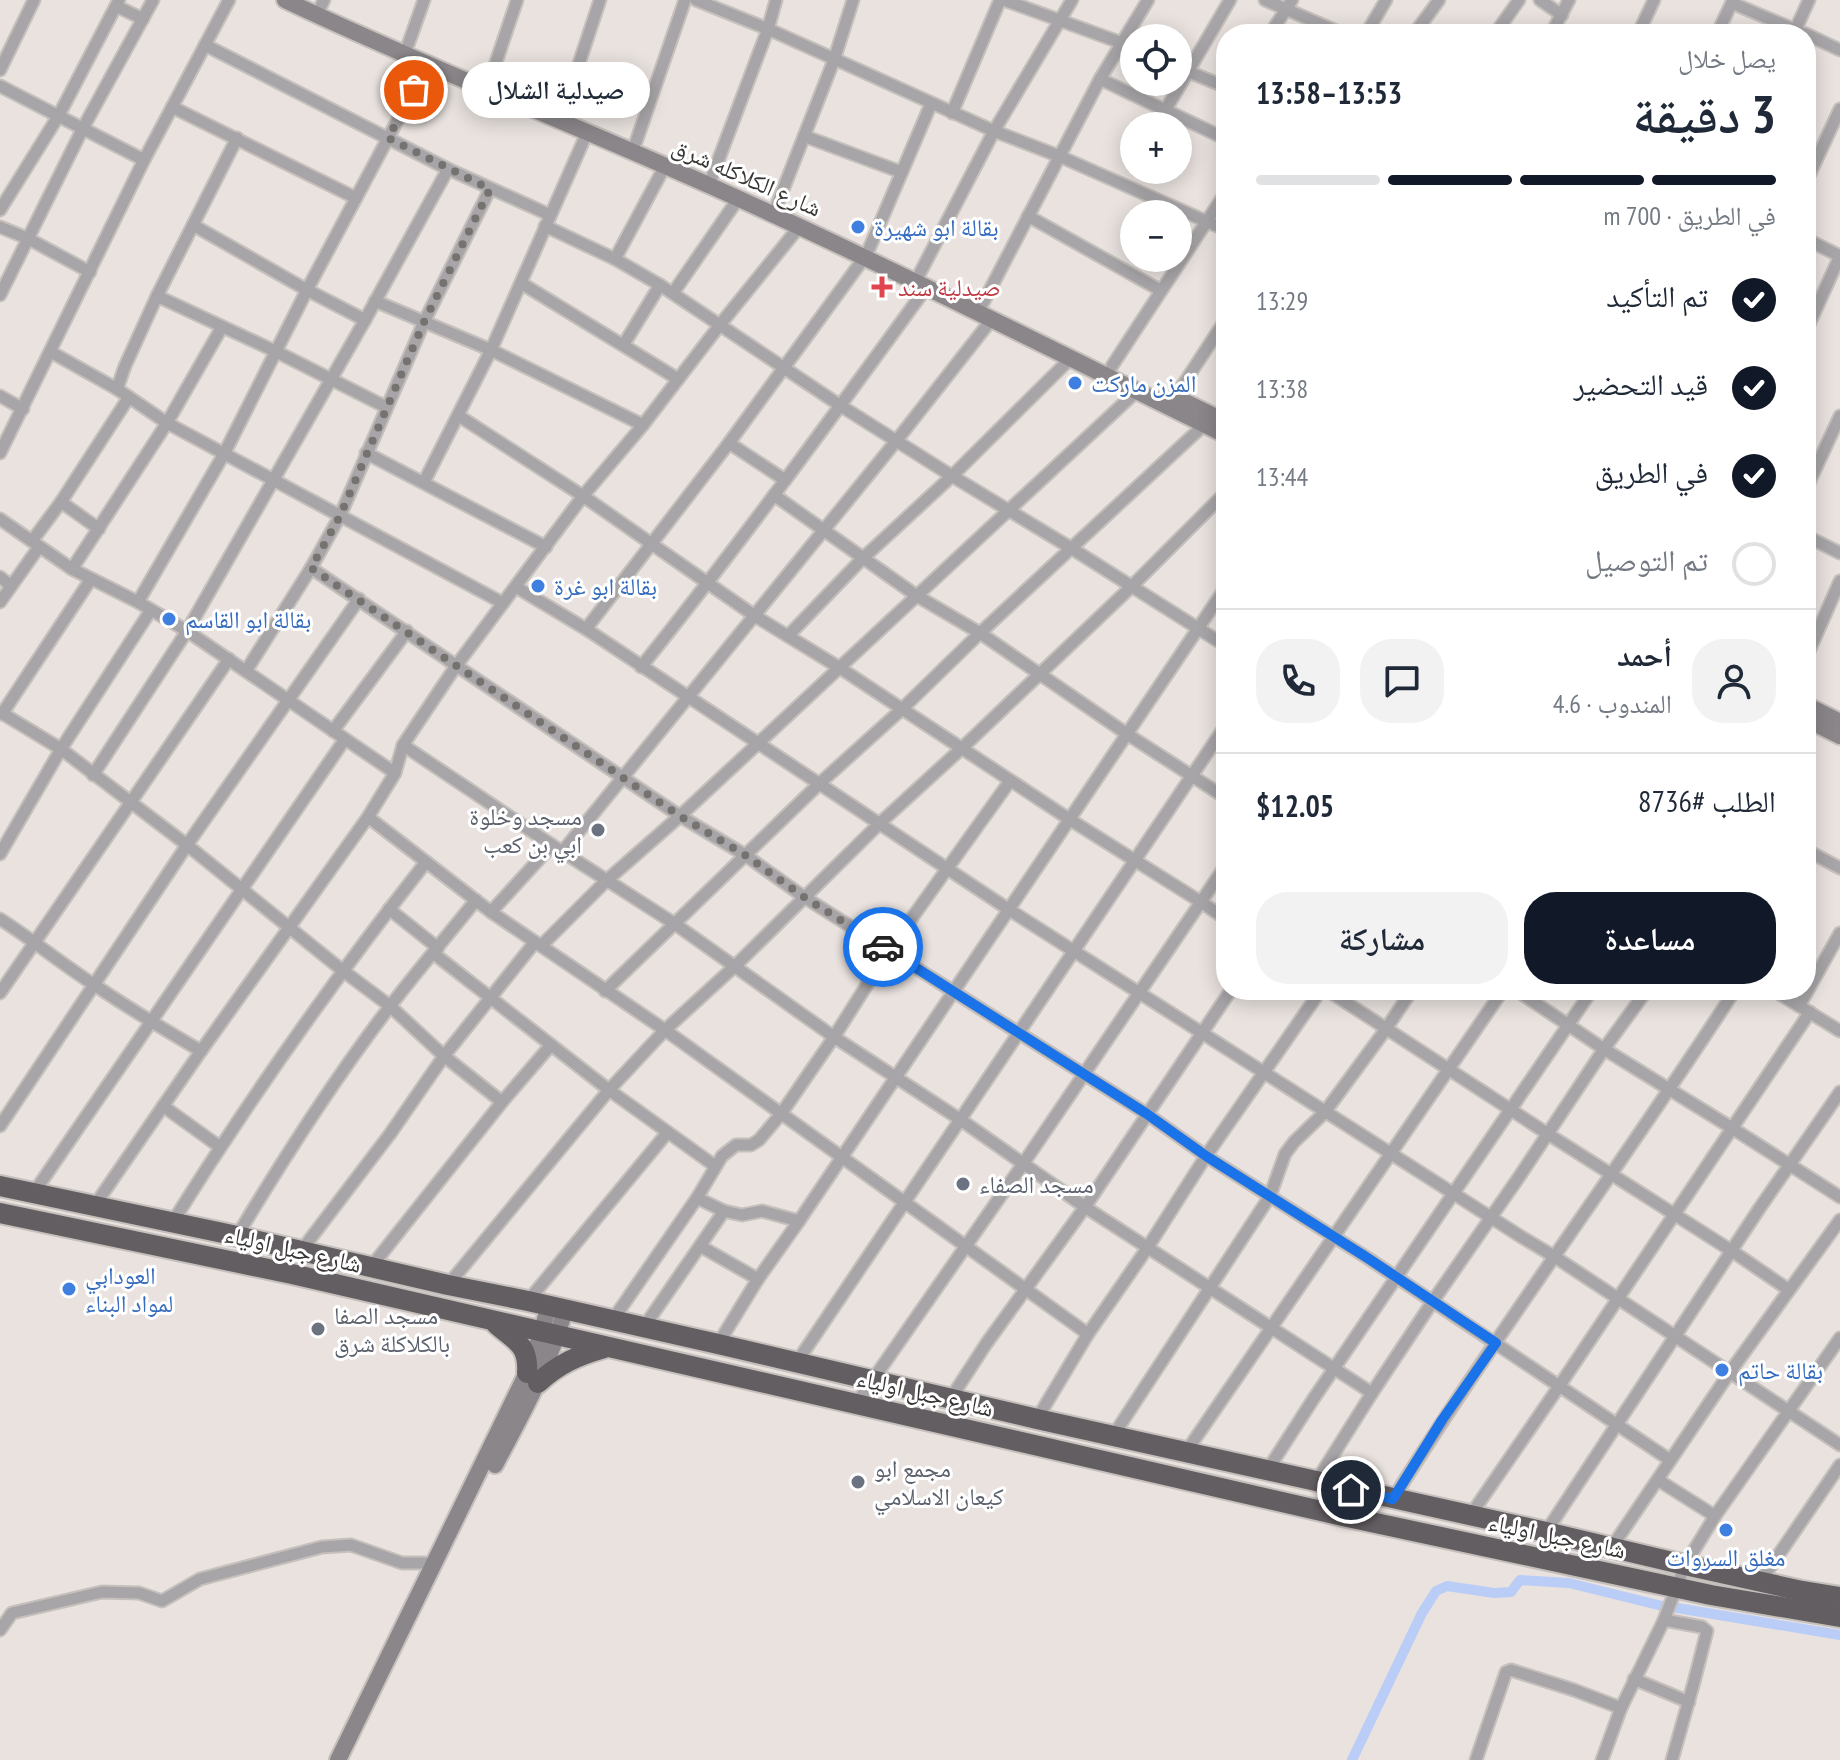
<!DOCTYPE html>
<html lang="ar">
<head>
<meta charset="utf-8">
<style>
	body { margin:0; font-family:"PT Sans Narrow","Noto Naskh Arabic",sans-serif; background:#f2f2f3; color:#1f2937; direction:rtl; height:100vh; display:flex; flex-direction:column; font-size:30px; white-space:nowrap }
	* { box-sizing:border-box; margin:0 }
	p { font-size:26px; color:#747a83 }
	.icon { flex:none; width:44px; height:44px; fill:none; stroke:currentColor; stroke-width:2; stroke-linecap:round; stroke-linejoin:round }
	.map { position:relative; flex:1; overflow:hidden; direction:ltr }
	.panel { position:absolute; left:1216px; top:24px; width:600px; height:976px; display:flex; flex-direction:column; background:#fff; border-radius:32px; box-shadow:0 4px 20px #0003; direction:rtl }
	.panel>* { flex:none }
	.tools { position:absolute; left:1120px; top:24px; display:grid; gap:16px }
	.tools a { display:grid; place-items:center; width:72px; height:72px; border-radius:50%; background:#fff; box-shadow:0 4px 20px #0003; font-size:40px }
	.pin { position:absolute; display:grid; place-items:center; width:68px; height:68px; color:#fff; margin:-34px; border:4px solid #fff; border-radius:50%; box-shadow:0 2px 8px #0007 }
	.courier { position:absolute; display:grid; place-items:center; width:80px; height:80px; margin:-40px; border:6px solid #1a73e8; border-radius:50%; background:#fff; color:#222; box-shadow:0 2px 10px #0007 }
	.bubble { position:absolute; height:56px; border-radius:28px; background:#fff; box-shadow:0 4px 20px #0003; font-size:26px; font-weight:600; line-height:56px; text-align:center; direction:rtl }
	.headline em { font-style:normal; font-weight:600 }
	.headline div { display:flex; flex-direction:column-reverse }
	.headline { display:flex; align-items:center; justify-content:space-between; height:136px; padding:0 40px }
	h1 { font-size:52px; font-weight:600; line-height:60px }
	.bar { display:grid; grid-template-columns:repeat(4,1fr); gap:12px 8px; align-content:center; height:96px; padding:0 40px }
	.bar i { height:10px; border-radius:6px; background:#e0e1e3 }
	.bar .current { background:#111827 }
	.bar p { grid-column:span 4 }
	.line { display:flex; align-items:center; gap:20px; padding:0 40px; border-top:2px solid #e0e1e3 }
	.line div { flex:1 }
	.round { display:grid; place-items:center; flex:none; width:84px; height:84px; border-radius:32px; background:#f2f2f3 }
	ol { padding:0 40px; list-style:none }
	li { display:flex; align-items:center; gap:24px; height:88px }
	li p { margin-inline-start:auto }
	li .icon { padding:8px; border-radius:50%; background:#111827; color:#fff; stroke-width:4 }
	li:last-child { color:#747a83 }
	li i { width:44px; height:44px; border:4px solid #e0e1e3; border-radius:50% }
	.button { display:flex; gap:16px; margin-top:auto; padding:16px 40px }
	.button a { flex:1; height:92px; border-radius:32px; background:#111827; color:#fff; font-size:32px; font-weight:600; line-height:92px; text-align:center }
	.button a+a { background:#f2f2f3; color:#1f2937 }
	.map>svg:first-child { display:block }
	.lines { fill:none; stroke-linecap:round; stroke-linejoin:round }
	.canal { stroke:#b9cdf6; stroke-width:10 }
	.street-casing { stroke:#c6c0bd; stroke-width:15 }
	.secondary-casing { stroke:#c6c0bd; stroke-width:20 }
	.highway-casing { stroke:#c6c0bd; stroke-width:24 }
	.street { stroke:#a7a5a7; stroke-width:11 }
	.secondary { stroke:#8a8689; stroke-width:16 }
	.highway { stroke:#635e61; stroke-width:20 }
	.done { stroke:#767270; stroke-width:8; stroke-dasharray:0 14.4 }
	.route { stroke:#1a73e8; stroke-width:10 }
	.shop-dot { fill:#3f7fe0; stroke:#fff; stroke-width:3 }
	.health-dot { fill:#e0444e; stroke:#fff; stroke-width:3 }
	.worship-dot { fill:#6b7280; stroke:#fff; stroke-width:3 }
	.labels { text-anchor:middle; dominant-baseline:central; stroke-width:6; stroke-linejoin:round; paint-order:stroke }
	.street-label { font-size:24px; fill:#383634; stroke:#fff }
	.shop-label { font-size:24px; fill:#366cbe; stroke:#fff; text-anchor:start }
	.health-label { font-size:24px; fill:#be3a42; stroke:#fff; text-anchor:start }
	.worship-label { font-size:24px; fill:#5b616d; stroke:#fff; text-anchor:start }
</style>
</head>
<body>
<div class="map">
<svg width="1840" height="1760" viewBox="0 0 1840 1760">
	<rect width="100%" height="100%" fill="#e9e2df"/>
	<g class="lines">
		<g class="canal">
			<path d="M1677,1608L1840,1635"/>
			<path d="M1352,1760L1422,1613L1436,1591L1447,1586L1494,1593L1511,1592L1520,1580L1569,1583L1662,1606"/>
		</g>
		<g class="street-casing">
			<g id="street">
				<path d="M696,0L768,29L994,131L1059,156L1226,230"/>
				<path d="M1004,0L1122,43"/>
				<path d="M1265,0L1343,34"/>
				<path d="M1540,0L1562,15"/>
				<path d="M1732,3L1805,34"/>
				<path d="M116,6L143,19"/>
				<path d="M321,6L324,0"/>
				<path d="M1794,33L1809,0"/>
				<path d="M1270,34L1292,0"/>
				<path d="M1366,34L1386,0"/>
				<path d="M1414,34L1439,0"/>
				<path d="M1495,34L1519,0"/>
				<path d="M1551,34L1569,0"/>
				<path d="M1638,34L1654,0"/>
				<path d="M1717,34L1733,0"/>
				<path d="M1806,34L1840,50"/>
				<path d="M205,45L448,169L550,215"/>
				<path d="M408,45L424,0"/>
				<path d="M0,70L34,0"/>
				<path d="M1189,72L1226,87"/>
				<path d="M1100,79L1226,139"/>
				<path d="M490,80L517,0"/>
				<path d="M0,86L144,160"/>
				<path d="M172,107L356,198"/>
				<path d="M1166,109L1230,0"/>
				<path d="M563,112L600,0"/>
				<path d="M952,113L1000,0"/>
				<path d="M804,136L901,172"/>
				<path d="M636,142L685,0"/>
				<path d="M712,177L768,29L776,0"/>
				<path d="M1806,182L1840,109"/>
				<path d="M777,205L834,60L853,0"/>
				<path d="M0,210L59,115L119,0"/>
				<path d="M1028,216L1160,290"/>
				<path d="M193,225L307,290L365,320"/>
				<path d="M545,226L615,259L660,285L841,406L952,476L1071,548L1226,646"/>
				<path d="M0,227L27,238L90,272"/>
				<path d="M1806,239L1840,256"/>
				<path d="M869,249L931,104"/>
				<path d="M615,259L665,166"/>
				<path d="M920,273L994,131L1072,0"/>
				<path d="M521,283L678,379"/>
				<path d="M673,293L738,199"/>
				<path d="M0,295L83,128L153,0"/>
				<path d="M157,296L277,352L386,407"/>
				<path d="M375,301L491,350L643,425"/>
				<path d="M983,303L1100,79L1148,0"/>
				<path d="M1806,331L1840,256"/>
				<path d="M624,344L660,285"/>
				<path d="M51,352L117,389L167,423L503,603"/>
				<path d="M1112,366L1226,192"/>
				<path d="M117,389L125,366L157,296L237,138"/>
				<path d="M0,396L23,409"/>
				<path d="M1175,397L1226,319"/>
				<path d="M459,416L583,496L755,616L840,668L1069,819L1201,902L1226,919"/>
				<path d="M729,443L785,480"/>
				<path d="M0,453L144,160L229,0"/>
				<path d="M366,453L546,547"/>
				<path d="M424,482L491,350L587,133"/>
				<path d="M1806,489L1840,416"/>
				<path d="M774,495L917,596L980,633L1127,734L1226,798"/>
				<path d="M61,502L99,529"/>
				<path d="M0,519L72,569L138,602L187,631L395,773"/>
				<path d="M1806,536L1840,553"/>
				<path d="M32,541L61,502L129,397"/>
				<path d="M311,568L680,816L745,855L804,897L1147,1114L1206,1156L1366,1257L1670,1460"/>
				<path d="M72,569L167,423L222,327"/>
				<path d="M0,577L11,586"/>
				<path d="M516,587L586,629L1008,909L1520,1236L1555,1257L1840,1445"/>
				<path d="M0,602L39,547"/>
				<path d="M138,602L224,454L307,290L427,65"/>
				<path d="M586,629L729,443L864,258"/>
				<path d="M788,636L862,559L952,476L1071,358"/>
				<path d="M1806,658L1840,581"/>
				<path d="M641,667C740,544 833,416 926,288"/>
				<path d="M246,671L311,568L340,516L424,322L490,189"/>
				<path d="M0,712L61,749L187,845L342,970L390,1006L444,1056L502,1102"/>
				<path d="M2,714L91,579"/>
				<path d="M333,731L407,631"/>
				<path d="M403,745L552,845L675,924L834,1037L961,1120L1085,1207L1372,1393"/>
				<path d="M93,775L187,631L365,320L448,169"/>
				<path d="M368,817L491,912L665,1030L1088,1334"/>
				<path d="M1806,850L1840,868"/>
				<path d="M563,851L897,440L992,319"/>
				<path d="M0,854L61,749L151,610"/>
				<path d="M389,909L438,948"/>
				<path d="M491,912L552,845"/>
				<path d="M0,919C33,940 63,965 96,986C130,1009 165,1030 201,1051"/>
				<path d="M541,946L606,881L680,816L1138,390"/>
				<path d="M433,953L609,1090L715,1166"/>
				<path d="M1327,990L1548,1134L1732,1251L1789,1290"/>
				<path d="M1516,990L1604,1049L1732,1128L1840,1197"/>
				<path d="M1773,990L1840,1031"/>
				<path d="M605,991L820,783L901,710L980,633L1205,424"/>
				<path d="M0,993L229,659"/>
				<path d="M1799,1006L1840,933"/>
				<path d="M163,1106L220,1147"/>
				<path d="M0,1126L187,845L359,599"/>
				<path d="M33,1194C138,1043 240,890 345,739"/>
				<path d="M697,1198L724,1211L742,1215L762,1211L799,1221"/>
				<path d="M95,1205L201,1051L368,817L395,773L403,745L456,666L583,496L643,425L719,326L799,227"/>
				<path d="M172,1223C250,1098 335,978 426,862"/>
				<path d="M237,1236C285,1156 334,1079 391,1005C418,970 448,935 476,900"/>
				<path d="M700,1246L758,1279"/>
				<path d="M301,1251L390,1134L444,1056L535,942"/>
				<path d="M371,1267L502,1102L551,1045"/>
				<path d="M448,1285L609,1090L665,1030L735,966L880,823L961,749L1131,587L1226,492"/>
				<path d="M528,1301L667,1133"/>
				<path d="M612,1321L697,1198L722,1156L736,1145H751L759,1140L781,1114L834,1037L889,950L1010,781"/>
				<path d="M644,1327L724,1211"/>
				<path d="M718,1344L758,1279L799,1221L1226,587"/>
				<path d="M797,1362L1226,725"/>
				<path d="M951,1398L986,1344L1085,1207L1231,990"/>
				<path d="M856,1404L1023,1164L1226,865"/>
				<path d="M1037,1419L1088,1334L1148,1247L1206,1156L1321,990"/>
				<path d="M1113,1436L1270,1196L1285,1154L1294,1142L1325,1112L1386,1029L1412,990"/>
				<path d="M1186,1452L1503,990"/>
				<path d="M1267,1471L1314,1398L1592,990"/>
				<path d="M1658,1480L1715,1516"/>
				<path d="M1316,1482L1372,1393L1433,1301L1519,1177L1604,1049L1647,990"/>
				<path d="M1393,1499C1501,1326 1624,1162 1735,990"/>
				<path d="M1470,1516L1560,1385L1810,1012"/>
				<path d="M1546,1532L1759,1209L1840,1092"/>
				<path d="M1612,1547L1730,1372L1840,1220"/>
				<path d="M1760,1582L1840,1465"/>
				<path d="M1664,1620L1702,1627L1707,1631L1694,1682L1672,1760"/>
				<path d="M0,1630L12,1613L102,1592L139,1593L162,1601L200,1579L322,1547L351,1545L402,1563H435"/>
				<path d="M1634,1679L1689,1702"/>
				<path d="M1476,1760L1504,1678L1506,1672L1511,1670L1574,1690L1621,1708"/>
				<path d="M1602,1760L1621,1708L1664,1620L1685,1565L1715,1516L1840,1338"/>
			</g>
		</g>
		<g class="secondary-casing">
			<g id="secondary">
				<path d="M285,0C426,67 571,123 713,187C886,265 1055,351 1226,435"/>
				<path d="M1181,400L1226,422"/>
				<path d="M1806,705L1840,722"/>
				<path d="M1806,719L1840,736"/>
				<path d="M495,1465C522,1414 549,1366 565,1310"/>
				<path d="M338,1760L522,1383L534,1356L549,1306"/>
			</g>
		</g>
		<g class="highway-casing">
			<g id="highway">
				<path d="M0,1186L237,1236L448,1285L528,1301L718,1344L1037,1419L1546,1532L1685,1565L1802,1591L1840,1597"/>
				<path d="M0,1213L292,1274L1343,1516L1711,1595L1840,1617"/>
				<path d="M496,1324C515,1341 529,1344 527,1373"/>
				<path d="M538,1383C558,1364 579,1355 604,1348"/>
			</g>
		</g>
		<use href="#street" class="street"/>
		<use href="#secondary" class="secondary"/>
		<use href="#highway" class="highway"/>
	</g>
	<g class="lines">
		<path class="done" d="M414,90L388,138L490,189L424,322L340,516L311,568L680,816L745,855L804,897L883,947"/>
		<path class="route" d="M883,947L1147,1114L1206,1156L1366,1257L1496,1343L1442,1420L1393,1499L1351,1490"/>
	</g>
	<g class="shop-dot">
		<circle cx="858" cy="227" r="8"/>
		<circle cx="1075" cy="383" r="8"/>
		<circle cx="538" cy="586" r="8"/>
		<circle cx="169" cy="619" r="8"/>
		<circle cx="69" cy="1289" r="8"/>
		<circle cx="1722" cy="1370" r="8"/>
		<circle cx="1726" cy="1530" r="8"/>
	</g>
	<path class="health-dot" d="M878 275h8v8h8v8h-8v8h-8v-8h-8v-8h8z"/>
	<g class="worship-dot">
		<circle cx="598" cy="830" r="8"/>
		<circle cx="963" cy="1184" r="8"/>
		<circle cx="318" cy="1329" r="8"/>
		<circle cx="858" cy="1482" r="8"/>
	</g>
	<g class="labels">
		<g class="street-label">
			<text transform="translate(747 177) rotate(24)">شارع الكلاكله شرق</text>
			<text transform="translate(293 1249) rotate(13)">شارع جبل اولياء</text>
			<text transform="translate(925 1393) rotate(13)">شارع جبل اولياء</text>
			<text transform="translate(1557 1536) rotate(12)">شارع جبل اولياء</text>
		</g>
		<g class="shop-label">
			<text x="874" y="227">بقالة ابو شهيرة</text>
			<text x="1091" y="383">المزن ماركت</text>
			<text x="554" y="586">بقالة ابو غرة</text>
			<text x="185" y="619">بقالة ابو القاسم</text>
			<text x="85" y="1275">العودابي<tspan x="85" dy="28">لمواد البناء</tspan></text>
			<text x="1738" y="1370">بقالة حاتم</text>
			<text x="1726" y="1557" text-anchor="middle">مغلق السروات</text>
		</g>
		<g class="health-label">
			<text x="898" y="287">صيدلية سند</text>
		</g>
		<g class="worship-label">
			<text x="582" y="816" text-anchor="end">مسجد وخلوة<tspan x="582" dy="28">ابي بن كعب</tspan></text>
			<text x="979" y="1184">مسجد الصفاء</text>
			<text x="334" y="1315">مسجد الصفا<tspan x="334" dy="28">بالكلاكلة شرق</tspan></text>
			<text x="874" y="1468">مجمع ابو<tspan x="874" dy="28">كيعان الاسلامي</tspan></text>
		</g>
	</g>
</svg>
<div class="tools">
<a><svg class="icon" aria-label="locate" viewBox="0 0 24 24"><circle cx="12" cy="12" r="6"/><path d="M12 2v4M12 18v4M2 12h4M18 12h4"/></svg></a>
<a>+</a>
<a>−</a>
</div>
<div class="pin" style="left:414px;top:90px;background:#ea580c"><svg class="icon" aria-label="bag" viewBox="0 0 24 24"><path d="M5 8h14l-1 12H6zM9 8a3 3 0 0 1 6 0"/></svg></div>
<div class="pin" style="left:1351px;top:1490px;background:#1f2937"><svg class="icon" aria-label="home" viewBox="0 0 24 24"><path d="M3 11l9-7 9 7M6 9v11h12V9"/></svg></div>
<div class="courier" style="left:883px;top:947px"><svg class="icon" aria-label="car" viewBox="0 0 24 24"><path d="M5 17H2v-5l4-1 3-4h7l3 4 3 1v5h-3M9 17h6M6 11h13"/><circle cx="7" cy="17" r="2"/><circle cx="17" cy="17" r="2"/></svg></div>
<div class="bubble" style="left:462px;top:62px;width:188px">صيدلية الشلال</div>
<section class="panel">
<div class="headline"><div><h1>3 دقيقة</h1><p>يصل خلال</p></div><em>13:53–13:58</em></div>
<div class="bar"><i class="current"></i><i class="current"></i><i class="current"></i><i></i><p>في الطريق · 700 m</p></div>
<ol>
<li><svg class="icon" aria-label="check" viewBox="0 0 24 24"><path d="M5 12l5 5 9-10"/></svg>تم التأكيد<p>13:29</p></li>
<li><svg class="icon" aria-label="check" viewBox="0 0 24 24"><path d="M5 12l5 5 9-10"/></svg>قيد التحضير<p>13:38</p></li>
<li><svg class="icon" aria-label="check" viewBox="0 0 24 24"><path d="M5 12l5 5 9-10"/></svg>في الطريق<p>13:44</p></li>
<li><i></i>تم التوصيل</li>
</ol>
<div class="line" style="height:144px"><a class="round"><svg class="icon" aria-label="person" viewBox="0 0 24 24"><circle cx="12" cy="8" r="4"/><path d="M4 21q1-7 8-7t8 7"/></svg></a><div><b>أحمد</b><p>المندوب · 4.6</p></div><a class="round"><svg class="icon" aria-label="chat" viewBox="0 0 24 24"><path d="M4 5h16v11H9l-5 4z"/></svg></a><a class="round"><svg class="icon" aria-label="phone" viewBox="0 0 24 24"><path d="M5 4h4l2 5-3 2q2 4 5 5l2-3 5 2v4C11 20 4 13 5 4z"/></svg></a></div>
<div class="line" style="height:104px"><div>الطلب #8736</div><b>$12.05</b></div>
<div class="button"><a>مساعدة</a><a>مشاركة</a></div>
</section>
</div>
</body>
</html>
